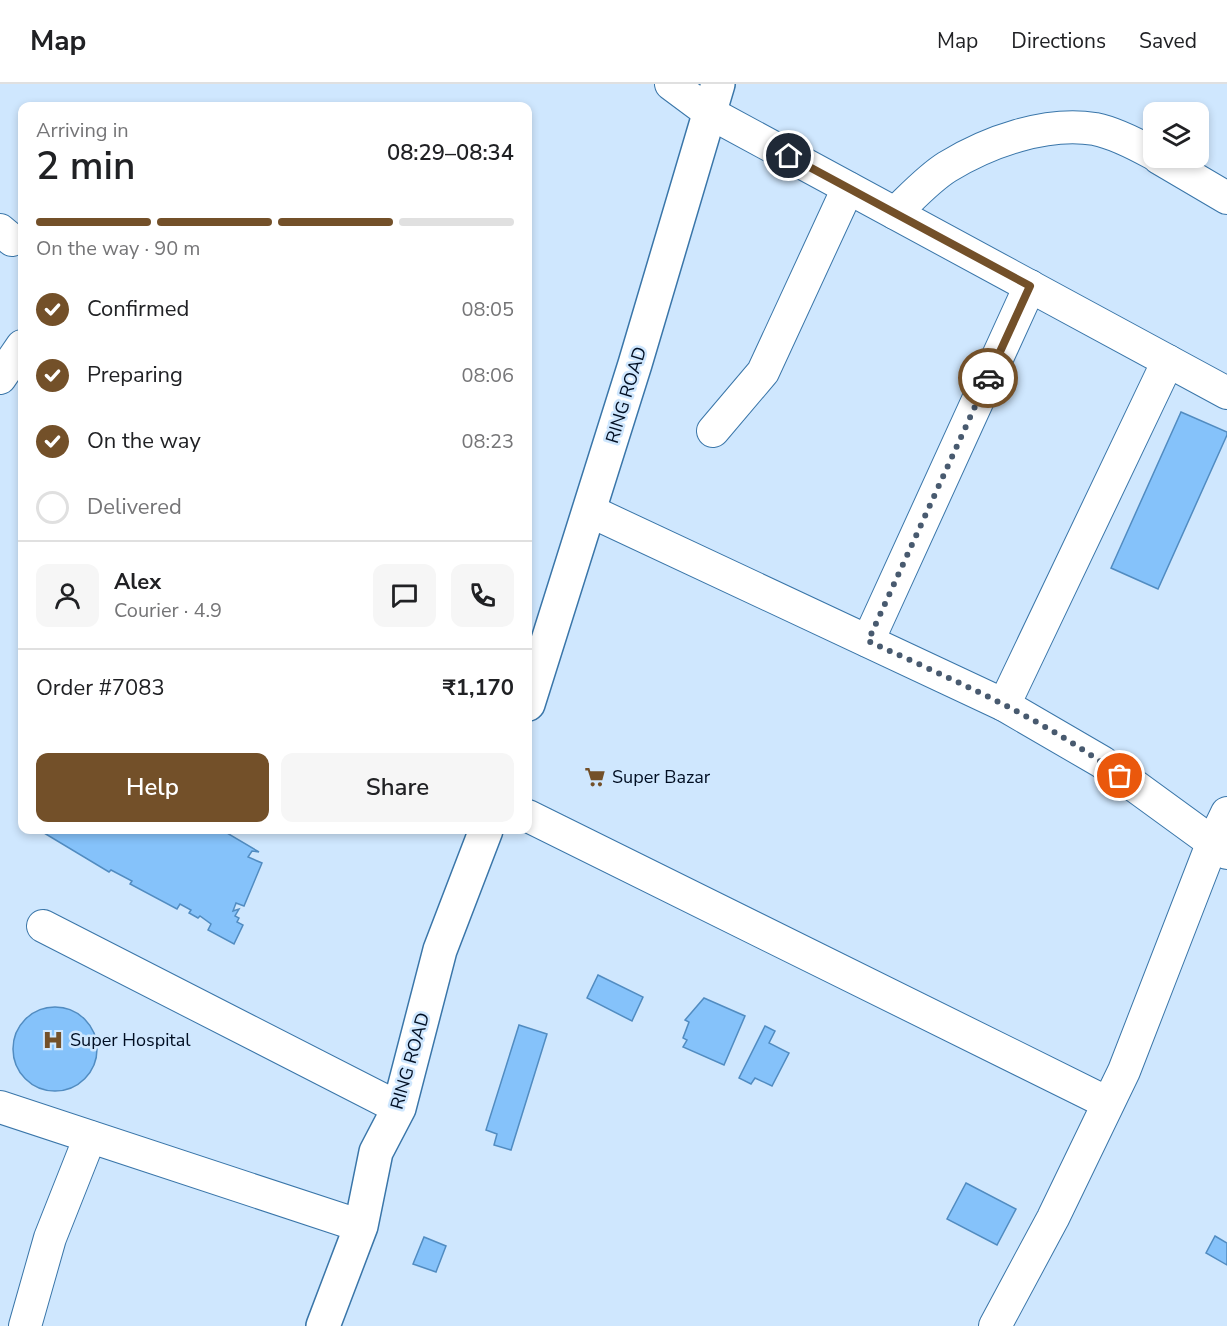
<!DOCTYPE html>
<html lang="en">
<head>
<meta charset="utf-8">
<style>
	body { margin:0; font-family:"Nunito Sans",sans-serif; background:#f6f6f6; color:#202124; height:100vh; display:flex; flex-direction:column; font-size:22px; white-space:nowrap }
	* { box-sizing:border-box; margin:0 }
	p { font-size:20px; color:#757577 }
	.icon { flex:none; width:33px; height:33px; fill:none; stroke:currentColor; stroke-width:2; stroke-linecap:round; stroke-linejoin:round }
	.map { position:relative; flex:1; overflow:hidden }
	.details { position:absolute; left:18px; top:18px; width:514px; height:732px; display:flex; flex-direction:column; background:#fff; border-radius:12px; box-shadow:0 3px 9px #0003 }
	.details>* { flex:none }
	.buttons { position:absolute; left:1143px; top:18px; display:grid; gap:12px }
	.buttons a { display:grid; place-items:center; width:66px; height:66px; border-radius:12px; background:#fff; box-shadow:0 3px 9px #0003; font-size:30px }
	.pin { position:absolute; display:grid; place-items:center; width:51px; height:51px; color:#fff; margin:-26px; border:3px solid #fff; border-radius:50%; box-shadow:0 2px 6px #0007 }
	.courier { position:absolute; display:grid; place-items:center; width:60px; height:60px; margin:-30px; border:4px solid #735029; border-radius:50%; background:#fff; color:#222; box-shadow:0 2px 8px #0007 }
	.head em { font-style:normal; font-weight:600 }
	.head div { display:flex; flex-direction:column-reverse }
	.head { display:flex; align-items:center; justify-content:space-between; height:102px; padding:0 18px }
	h1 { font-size:39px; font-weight:600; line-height:45px }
	.bar { display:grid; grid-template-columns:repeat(4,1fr); gap:9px 6px; align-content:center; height:72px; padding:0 18px }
	.bar i { height:8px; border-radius:4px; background:#e0e0e0 }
	.bar .selected { background:#735029 }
	.bar p { grid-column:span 4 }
	.line { display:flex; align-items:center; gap:15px; padding:0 18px; border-top:2px solid #e0e0e0 }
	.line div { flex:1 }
	.round { display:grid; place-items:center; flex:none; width:63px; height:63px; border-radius:12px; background:#f6f6f6 }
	ol { padding:0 18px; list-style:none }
	li { display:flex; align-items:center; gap:18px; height:66px }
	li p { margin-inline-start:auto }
	li .icon { padding:6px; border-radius:50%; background:#735029; color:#fff; stroke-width:4 }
	li:last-child { color:#757577 }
	li i { width:33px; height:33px; border:3px solid #e0e0e0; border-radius:50% }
	.primary-button { display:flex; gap:12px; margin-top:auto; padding:12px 18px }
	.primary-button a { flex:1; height:69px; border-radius:12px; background:#735029; color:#fff; font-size:24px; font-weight:600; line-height:69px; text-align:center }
	.primary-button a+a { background:#f6f6f6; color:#202124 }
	header { display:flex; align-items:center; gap:36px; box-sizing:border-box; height:84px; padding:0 30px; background:#fff; border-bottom:2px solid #e0e0e0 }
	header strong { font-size:28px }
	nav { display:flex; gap:33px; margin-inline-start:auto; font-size:21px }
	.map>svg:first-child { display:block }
	.building { fill:#85c2fa; stroke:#518cc1; stroke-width:1.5 }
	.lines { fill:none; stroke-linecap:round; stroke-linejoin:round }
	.minor-casing { stroke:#3a76a9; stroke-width:34 }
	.secondary-casing { stroke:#3a76a9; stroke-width:36 }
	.minor { stroke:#fff; stroke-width:32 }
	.secondary { stroke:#fff; stroke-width:33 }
	.done { stroke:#485a6f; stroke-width:6; stroke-dasharray:0 10.8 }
	.route { stroke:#735029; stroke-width:8 }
	.labels { text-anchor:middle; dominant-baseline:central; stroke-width:5; stroke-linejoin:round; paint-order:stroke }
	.street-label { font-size:18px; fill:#000e22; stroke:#cfe7fe }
	.poi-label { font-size:18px; fill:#000e22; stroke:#cfe7fe; text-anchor:start }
</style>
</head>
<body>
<header>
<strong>Map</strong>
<nav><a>Map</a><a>Directions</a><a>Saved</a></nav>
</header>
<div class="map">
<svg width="1227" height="1242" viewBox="0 0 1227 1242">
	<rect width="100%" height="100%" fill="#cfe7fe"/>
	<g class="building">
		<path d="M1181,328L1227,348V351L1158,505L1111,484Z"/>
		<path d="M39,746H222L259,768L252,767L248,773L262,779L244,822L236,819L233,827L239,825L235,832L239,834L237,838L243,841L234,860L208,846L211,840L200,832L198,834L189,829L191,826L180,820L177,825L130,800L132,797L111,786L109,788Z"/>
		<path d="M598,891L643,913L632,937L587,914Z"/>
		<path d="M704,914L745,932L724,981L683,963L687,956L683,954L689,938L685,936Z"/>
		<circle cx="55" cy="965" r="42"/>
		<path d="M519,941L547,950L511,1066L494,1061L497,1050L486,1046Z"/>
		<path d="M765,942L775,947L769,959L789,969L772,1002L755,994L751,1000L739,994Z"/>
		<path d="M966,1099L1016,1125L997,1161L947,1135Z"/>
		<path d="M1215,1152L1227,1159V1181L1206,1169Z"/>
		<path d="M424,1153L446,1162L436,1188L413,1180Z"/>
	</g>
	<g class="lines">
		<g class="minor-casing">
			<g id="minor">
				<path d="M671,0L710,29L1227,309"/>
				<path d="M1159,74L1227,114"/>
				<path d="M895,129C911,114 928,95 947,83C988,58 1046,37 1095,45C1115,49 1136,60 1154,70"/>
				<path d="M0,146L12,156"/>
				<path d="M0,294L22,262"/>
				<path d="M713,347L763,288L848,104"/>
				<path d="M590,427L1004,621L1102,678L1227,769"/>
				<path d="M868,557L1030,202"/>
				<path d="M1004,621L1168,277"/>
				<path d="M528,732L1108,1019"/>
				<path d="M43,842L399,1024"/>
				<path d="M0,1023L361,1142"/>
				<path d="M25,1242L50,1154L90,1053"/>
				<path d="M995,1242L1053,1134L1124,987L1212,760L1227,729"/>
			</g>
		</g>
		<g class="secondary-casing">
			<g id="secondary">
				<path d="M528,620L635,280L718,0"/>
				<path d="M323,1242L361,1142L376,1068L399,1024L440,866L486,746"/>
			</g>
		</g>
		<use href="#minor" class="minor"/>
		<use href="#secondary" class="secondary"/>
	</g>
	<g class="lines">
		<path class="done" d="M988,294L868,557C953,596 1046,635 1120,692"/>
		<path class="route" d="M789,72L1030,202L988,294"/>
	</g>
	<defs>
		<g id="supermarket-bare" transform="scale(1.62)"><path d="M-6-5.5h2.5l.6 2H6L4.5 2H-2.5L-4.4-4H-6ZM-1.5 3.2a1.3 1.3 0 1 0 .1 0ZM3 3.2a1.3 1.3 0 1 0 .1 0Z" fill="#735029" stroke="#cfe7fe" stroke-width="2.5" paint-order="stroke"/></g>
		<g id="hospital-bare" transform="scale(1.62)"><path d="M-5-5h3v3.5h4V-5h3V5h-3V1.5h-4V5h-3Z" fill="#735029" stroke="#cfe7fe" stroke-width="2.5" paint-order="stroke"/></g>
	</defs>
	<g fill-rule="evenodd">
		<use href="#supermarket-bare" x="595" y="693"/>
		<use href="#hospital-bare" x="53" y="956"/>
	</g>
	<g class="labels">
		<g class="street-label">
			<text transform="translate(626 311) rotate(-73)">RING ROAD</text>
			<text transform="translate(410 977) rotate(-74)">RING ROAD</text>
		</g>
		<g class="poi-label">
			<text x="612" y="693">Super Bazar</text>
			<text x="70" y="956">Super Hospital</text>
		</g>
	</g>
</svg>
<div class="buttons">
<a><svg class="icon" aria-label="layers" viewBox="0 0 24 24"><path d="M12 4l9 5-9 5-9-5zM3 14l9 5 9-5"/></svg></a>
</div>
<div class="pin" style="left:1120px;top:692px;background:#ea580c"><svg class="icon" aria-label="bag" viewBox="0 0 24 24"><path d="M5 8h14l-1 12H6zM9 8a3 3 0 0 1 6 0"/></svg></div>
<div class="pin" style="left:789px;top:72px;background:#1f2937"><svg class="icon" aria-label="home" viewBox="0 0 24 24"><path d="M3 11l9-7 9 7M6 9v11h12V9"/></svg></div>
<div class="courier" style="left:988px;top:294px"><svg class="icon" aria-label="car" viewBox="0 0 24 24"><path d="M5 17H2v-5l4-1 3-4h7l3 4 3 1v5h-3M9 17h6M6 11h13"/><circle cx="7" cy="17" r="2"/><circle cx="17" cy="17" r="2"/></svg></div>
<section class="details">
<div class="head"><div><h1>2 min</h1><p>Arriving in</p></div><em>08:29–08:34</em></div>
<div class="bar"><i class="selected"></i><i class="selected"></i><i class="selected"></i><i></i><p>On the way · 90 m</p></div>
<ol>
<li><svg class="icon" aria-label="check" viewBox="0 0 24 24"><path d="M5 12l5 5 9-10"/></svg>Confirmed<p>08:05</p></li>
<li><svg class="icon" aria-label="check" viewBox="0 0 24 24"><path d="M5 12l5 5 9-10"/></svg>Preparing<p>08:06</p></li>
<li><svg class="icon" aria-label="check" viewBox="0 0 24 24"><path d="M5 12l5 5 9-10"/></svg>On the way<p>08:23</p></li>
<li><i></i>Delivered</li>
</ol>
<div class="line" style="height:108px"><a class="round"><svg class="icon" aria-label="person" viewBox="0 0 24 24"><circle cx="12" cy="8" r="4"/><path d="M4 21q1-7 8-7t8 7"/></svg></a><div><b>Alex</b><p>Courier · 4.9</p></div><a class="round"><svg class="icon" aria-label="chat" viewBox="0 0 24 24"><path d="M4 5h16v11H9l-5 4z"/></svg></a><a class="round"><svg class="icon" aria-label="phone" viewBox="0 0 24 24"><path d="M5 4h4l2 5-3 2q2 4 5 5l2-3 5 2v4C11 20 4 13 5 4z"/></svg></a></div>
<div class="line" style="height:78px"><div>Order #7083</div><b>₹1,170</b></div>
<div class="primary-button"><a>Help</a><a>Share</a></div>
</section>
</div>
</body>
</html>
